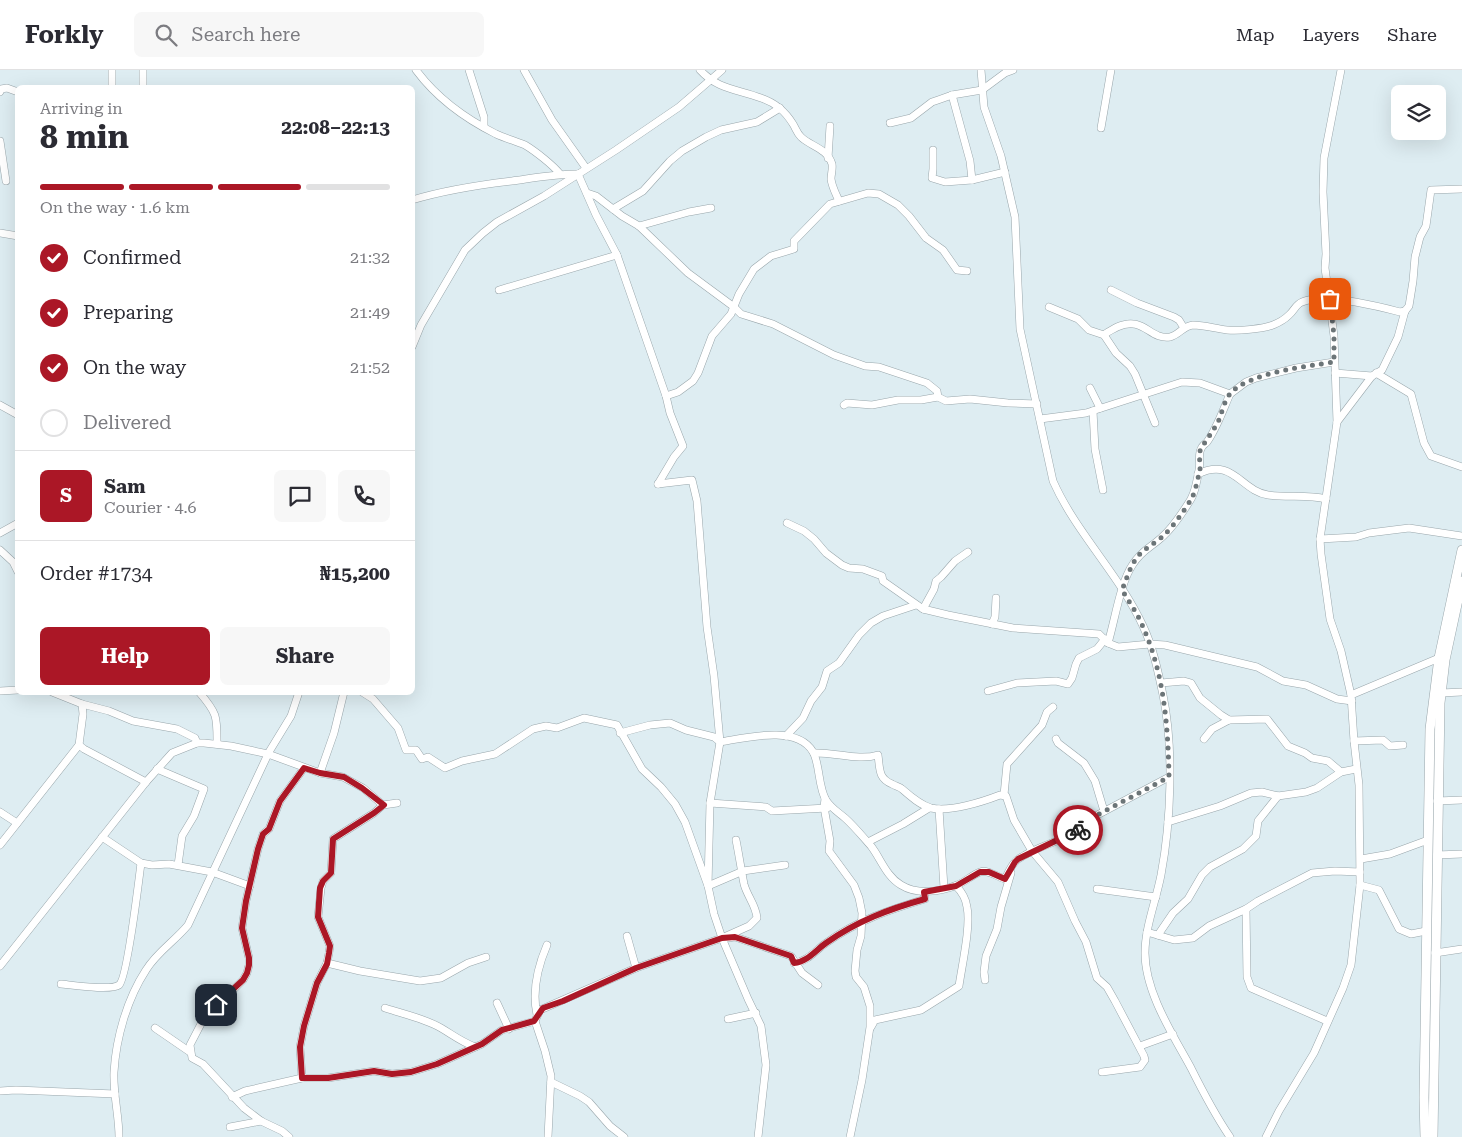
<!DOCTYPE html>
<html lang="en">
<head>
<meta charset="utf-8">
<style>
	body { margin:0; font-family:"Roboto Serif",serif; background:#f7f7f7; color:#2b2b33; height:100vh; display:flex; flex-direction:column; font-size:19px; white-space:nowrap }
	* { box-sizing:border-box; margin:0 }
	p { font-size:16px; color:#7c7c81 }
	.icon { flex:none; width:28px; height:28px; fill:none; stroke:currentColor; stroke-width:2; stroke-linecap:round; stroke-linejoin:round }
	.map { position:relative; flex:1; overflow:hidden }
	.drawer { position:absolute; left:15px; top:15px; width:400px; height:610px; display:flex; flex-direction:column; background:#fff; border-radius:8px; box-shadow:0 5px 20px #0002 }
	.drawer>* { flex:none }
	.fabs { position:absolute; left:1391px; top:15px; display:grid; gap:10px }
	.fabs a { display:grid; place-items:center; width:55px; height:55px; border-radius:8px; background:#fff; box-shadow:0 5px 20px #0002; font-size:25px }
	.pin { position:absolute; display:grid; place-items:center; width:42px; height:42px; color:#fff; margin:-21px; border-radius:10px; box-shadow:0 2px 8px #0006 }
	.courier { position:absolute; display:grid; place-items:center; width:50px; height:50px; margin:-25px; border:4px solid #ab1726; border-radius:50%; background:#fff; color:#222; box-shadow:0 1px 6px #0007 }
	.headline em { font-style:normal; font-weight:700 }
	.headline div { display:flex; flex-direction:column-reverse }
	.headline { display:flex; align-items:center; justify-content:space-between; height:85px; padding:0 25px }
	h1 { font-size:32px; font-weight:700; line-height:38px }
	.bar { display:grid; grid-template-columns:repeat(4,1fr); gap:8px 5px; align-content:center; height:60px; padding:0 25px }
	.bar i { height:6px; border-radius:4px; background:#e1e1e2 }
	.bar .current { background:#ab1726 }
	.bar p { grid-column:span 4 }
	.line { display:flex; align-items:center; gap:12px; padding:0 25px; border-top:1px solid #e1e1e2 }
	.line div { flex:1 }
	.round { display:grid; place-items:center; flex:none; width:52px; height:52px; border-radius:8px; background:#f7f7f7 }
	ol { padding:0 25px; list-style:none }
	li { display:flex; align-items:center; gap:15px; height:55px }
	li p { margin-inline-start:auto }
	li .icon { padding:5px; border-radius:50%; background:#ab1726; color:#fff; stroke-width:4 }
	li:last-child { color:#7c7c81 }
	li i { width:28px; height:28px; border:2px solid #e1e1e2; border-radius:50% }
	.cta { display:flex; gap:10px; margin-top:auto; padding:10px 25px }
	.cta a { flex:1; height:58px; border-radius:8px; background:#ab1726; color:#fff; font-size:20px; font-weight:700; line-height:58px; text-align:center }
	.cta a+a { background:#f7f7f7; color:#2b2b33 }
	header { display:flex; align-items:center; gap:30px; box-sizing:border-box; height:70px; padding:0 25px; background:#fff; border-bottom:1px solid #e1e1e2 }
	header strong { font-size:24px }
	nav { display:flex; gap:28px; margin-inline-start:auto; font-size:18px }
	.search { width:350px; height:45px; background:#f7f7f7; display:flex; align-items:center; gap:12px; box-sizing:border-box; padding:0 18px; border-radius:8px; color:#7c7c81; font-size:19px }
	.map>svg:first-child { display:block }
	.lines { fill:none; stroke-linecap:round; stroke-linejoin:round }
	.minor-casing { stroke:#99a6ab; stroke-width:8 }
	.tertiary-casing { stroke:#99a6ab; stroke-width:10 }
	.minor { stroke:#fff; stroke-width:7 }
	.tertiary { stroke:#fff; stroke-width:9 }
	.done { stroke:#6c7578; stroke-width:5; stroke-dasharray:0 9 }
	.route { stroke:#ab1726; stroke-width:6 }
</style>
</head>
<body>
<header>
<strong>Forkly</strong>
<div class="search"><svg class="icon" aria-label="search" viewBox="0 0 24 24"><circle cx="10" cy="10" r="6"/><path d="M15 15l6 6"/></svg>Search here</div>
<nav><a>Map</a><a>Layers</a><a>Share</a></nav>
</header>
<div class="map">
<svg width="1462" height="1067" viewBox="0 0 1462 1067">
	<rect width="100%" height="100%" fill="#deedf2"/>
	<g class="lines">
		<g class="minor-casing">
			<g id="minor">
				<path d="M112,0V18"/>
				<path d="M416,0C436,27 466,49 496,64C505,68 515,71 525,75C535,81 553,95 560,104"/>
				<path d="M469,0L484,47V57"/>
				<path d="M524,0L552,50L586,98"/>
				<path d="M700,0C718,20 738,19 761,28C776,33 785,41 793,54C796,59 797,63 801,67C810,76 827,78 832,94C833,99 831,104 831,109C832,117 836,124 839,131"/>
				<path d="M981,0L984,37L1001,86L1015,147L1020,259L1053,411C1076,463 1119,504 1143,556C1153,577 1158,601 1163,625C1174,678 1171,752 1161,805C1156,831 1145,857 1145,883C1145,922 1173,965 1191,998C1203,1022 1215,1045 1230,1067"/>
				<path d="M143,18V0"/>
				<path d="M0,22L1,19L7,18L18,22"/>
				<path d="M952,25L970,91L972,110"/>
				<path d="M890,53L911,48L932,32L938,30L952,25L982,20L1005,3L1013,0"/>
				<path d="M1101,58L1111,0"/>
				<path d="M0,71L6,111"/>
				<path d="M933,80V99L932,108L945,112L972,110L1005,102"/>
				<path d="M828,88L830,56"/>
				<path d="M578,104L596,145L617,185L666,326L670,343L683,376L674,387L658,414"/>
				<path d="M587,123L596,126L622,146L639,156L688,203L734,237L741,244L773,254L834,285L865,296L879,297L927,313L937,321L938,327"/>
				<path d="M412,130C445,120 478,115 512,111C534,108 555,104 578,104"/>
				<path d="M613,139L643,121L670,91L682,81L706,67L721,60L757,52L780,38"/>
				<path d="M639,156L689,142L711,138"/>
				<path d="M0,163L18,166"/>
				<path d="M499,220L617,185"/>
				<path d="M1111,220L1137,233L1174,247L1179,250L1184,258"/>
				<path d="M1049,237L1078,249L1089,260L1104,265L1116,283L1130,296L1135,304L1155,353"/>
				<path d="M1104,265C1108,261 1112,260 1117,257C1144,245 1149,270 1170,267C1179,265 1183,256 1193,255C1205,255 1216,259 1227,260C1239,261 1262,259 1273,255C1278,253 1285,249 1289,245C1294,241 1296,234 1302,232C1323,223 1377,236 1400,242L1405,241"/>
				<path d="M412,277L421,255L465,180L483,163L497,152L544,126L616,80L679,37L722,0"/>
				<path d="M1335,303L1372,306"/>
				<path d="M1376,303L1411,324L1424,373L1431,386L1462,397"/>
				<path d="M1090,318L1100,338"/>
				<path d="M666,326L678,322L693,311L698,303L712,266L731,244L739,224L754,199L771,186L794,179V171L830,134L868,123L879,124L898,135L909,146L926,168L943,180L957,200L967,201"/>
				<path d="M0,335L18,345"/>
				<path d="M844,335L847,333L872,335L898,330H921L938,327L946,331L970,329L1008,333L1037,334"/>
				<path d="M1093,341L1095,379L1103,420"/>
				<path d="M1040,349L1086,343L1182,312L1200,313L1230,324L1246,312L1256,308L1296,298L1334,292"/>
				<path d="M1337,352L1372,306L1382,300L1398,267L1405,241L1409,236L1413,211L1415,187L1420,167L1426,156L1431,120L1462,119"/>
				<path d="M1198,404C1233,387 1241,421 1268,425C1287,428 1307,424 1326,429"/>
				<path d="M658,414L692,410L697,431L707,557L714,606L720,672L710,733L708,816L714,844L722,868L748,929L761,956L766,995L758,1067"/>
				<path d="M787,453L804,461L814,469L826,483L842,495L849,498L863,499L882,506L883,511L923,539L948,545L1013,558L1099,564L1108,573L1118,577L1150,574L1165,575L1257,597L1283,611L1306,615L1337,629L1352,631"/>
				<path d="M0,463L18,453"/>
				<path d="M1320,469L1356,467L1369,463L1409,458L1462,466"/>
				<path d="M0,480L13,492L18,502"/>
				<path d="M923,539L934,519L936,511L941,507L955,491L968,482"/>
				<path d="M992,554L995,547L996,528"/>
				<path d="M1108,573C1115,550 1120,513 1133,494C1142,480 1150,478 1161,468C1173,458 1183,442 1191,429C1196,420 1197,409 1199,400C1201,393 1197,384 1202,377C1203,375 1205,374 1207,372C1217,358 1223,340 1230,324"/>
				<path d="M1161,613L1184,611L1191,613L1200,628L1221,645L1229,650"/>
				<path d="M0,621L18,620"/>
				<path d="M988,621L1017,613L1056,611L1068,614L1072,608L1076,594L1079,588L1097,579L1105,569"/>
				<path d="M199,622C218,644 217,647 217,674"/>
				<path d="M362,622L373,629L398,658L406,680H416L422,689L428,687L445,698L462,691L495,684L533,659L546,656L557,658L584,648L617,655L642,699L661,717L675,734L685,752L708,816L743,801L785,795"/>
				<path d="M1441,623L1462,622"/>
				<path d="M1351,625L1439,588"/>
				<path d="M82,634L109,641L133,651L177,659L195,668L197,673"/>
				<path d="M620,663L650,655L670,653L686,660L714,667L720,672C745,668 797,654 813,682C820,694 818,717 826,730C831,738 838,742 845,748C854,756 863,767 871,776C881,789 886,806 901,815C917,825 940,822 957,815C965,812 972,805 980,802C988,799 997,807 1005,809C1008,803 1011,796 1015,792C1017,789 1022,787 1025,785C1045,773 1070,770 1086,751L1169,707"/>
				<path d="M786,666L803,648L811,631L822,617L827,601L839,593L859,565L871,553L883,546L916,535"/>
				<path d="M1056,669L1058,673L1084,693L1095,711L1104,741"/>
				<path d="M1204,669L1212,659L1229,650L1267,649L1288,676L1305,683L1312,688L1328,691L1341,702"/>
				<path d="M1354,671L1383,670L1390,676L1403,675"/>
				<path d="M79,675L84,679L146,712"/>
				<path d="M814,683C835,682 858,691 878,685C880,699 878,708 892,714C895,716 900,717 902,719C910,726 920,735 931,738C950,742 982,732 1000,725L1006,726L1014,750L1032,781L1058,812L1075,851L1086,872L1097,908L1107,917L1115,931L1144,986L1145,990L1140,997L1102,1002"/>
				<path d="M157,699L204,719L194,746L182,766L178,795"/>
				<path d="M320,703L334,663L344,622"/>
				<path d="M1004,725L1007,694L1042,655L1047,642L1053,637"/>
				<path d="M825,729L824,737L830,771L829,781L854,815L859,828L862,843L861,866L857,880L855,901L856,907L864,917L870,936V957L862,1010L850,1067"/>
				<path d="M1437,731L1462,730"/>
				<path d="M710,733L766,737L772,741L827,738"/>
				<path d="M939,739L944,818"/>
				<path d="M0,742L17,753"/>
				<path d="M1168,752L1220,736L1251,723L1262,722L1278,726L1306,722L1317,718L1341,702L1356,699"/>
				<path d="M102,767L141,793L152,795L169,794L212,802L250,816"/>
				<path d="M868,772L903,754L929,738"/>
				<path d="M0,775L79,675L83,644L82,634L52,622"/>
				<path d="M1437,785L1462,784"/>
				<path d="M1361,789L1390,784L1428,770"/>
				<path d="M1360,815L1379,820L1399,859L1411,864L1426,861"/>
				<path d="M1097,819L1156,827"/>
				<path d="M1246,839L1258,831L1312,803L1335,801L1360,802"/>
				<path d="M1147,862L1174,870L1193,868L1209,856L1246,839L1247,907L1251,918L1327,951"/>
				<path d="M1158,865L1173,843L1188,829L1202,805L1210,797L1243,779L1256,766L1258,751L1278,726"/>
				<path d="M627,866L636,898"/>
				<path d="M728,868L735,867L791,886L802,903L818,915"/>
				<path d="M1435,883L1462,879"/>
				<path d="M327,893L360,901L420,911L441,908L468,893L486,887"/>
				<path d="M794,893C807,892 816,880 826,873C858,850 889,840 925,829L924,822"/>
				<path d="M0,896L146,712L172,683L197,673H204L231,676L268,684L320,703L343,707L363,718L383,735"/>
				<path d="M985,910L984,902L986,886L997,859L1001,837L1011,803"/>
				<path d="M61,914C72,915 111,921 119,915C127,909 139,809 141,793"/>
				<path d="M497,933L509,959"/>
				<path d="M385,938C403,944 424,948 441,958C453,965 460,971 475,977"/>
				<path d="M537,945C532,922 538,896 547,875"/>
				<path d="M728,949L756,943"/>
				<path d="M871,957L875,950L921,940L959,916C962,895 971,856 967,837C966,829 961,821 956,816"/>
				<path d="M155,958L190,982"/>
				<path d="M1140,976L1173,964"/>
				<path d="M302,1008L300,977L304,956L317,913L327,893L329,883L330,876L318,847L321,818L323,811L331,803L333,769L374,743L383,735L397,733"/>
				<path d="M551,1012L580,1026L589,1032L610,1056L624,1067"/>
				<path d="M0,1021L16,1020L115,1024"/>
				<path d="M232,1027L245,1021L302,1008H328L374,1001L392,1004L411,1002L437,994L482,974L502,960L535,951"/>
				<path d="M230,1057L261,1051"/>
				<path d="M119,1067C119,1045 113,1024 114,1002C116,968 127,929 146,900C157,882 175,871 188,855L269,682L291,646L299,622"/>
				<path d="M289,1067L282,1061L261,1051L244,1038L203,994L192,988L190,975L203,950L243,910L247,903L249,895V888L242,858L246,831L258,779L263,764L269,759L280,731L304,698"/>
				<path d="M548,1067L551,1006L545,981L535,951L540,940L636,898L722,868L749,856L757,848C756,835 747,826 744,814C741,799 739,785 736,770"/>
				<path d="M1266,1067L1279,1041L1314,983L1343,918L1351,895L1360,815L1359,715L1354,671L1351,625L1341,581L1330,549L1321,484L1320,469L1337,352L1334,266L1325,198L1326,184L1323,122L1324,88L1341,0"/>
			</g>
		</g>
		<g class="tertiary-casing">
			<g id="tertiary">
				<path d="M1425,1067L1424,1028L1430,659L1439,588L1462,480"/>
				<path d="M1433,1067L1440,633L1445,590L1462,511"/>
			</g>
		</g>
		<use href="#minor" class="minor"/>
		<use href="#tertiary" class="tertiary"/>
	</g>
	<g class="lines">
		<path class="done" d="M1078,760L1086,751L1169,707C1168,655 1164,604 1143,557C1138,544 1129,532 1122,520C1127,508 1130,496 1138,486C1145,478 1154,474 1162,467C1173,457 1184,441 1192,428C1196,419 1198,408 1200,399C1201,392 1197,384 1202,377C1207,369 1213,361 1218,352C1222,343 1224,331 1230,324C1247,303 1308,296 1334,292V266L1330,229"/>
		<path class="route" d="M216,935L243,910L247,903L249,895V888L242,858L246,831L258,779L263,764L269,759L280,731L304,698L320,703L344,707L362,718L384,735L374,743L333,769L331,803L323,811L320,818L318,847L330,876L329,883L327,894L317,913L304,956L300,977L302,1008H328L374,1001L392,1004L411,1002L437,994L482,974L502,960L534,951L543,938L563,931L636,898L722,868L735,867L791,886L794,893C807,892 816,880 826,873C857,851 889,839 925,829L924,822L956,816L980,802H989L1005,809L1015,792L1018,789L1078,760"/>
	</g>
</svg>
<div class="fabs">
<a><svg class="icon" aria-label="layers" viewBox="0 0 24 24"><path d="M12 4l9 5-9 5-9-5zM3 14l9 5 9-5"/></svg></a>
</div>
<div class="pin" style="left:1330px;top:229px;background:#ea580c"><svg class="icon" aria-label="bag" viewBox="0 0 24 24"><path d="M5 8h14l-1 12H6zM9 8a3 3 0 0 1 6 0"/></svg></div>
<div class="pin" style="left:216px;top:935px;background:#1f2937"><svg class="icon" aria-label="home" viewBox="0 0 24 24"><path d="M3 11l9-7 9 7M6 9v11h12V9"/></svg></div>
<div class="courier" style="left:1078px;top:760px"><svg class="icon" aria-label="bike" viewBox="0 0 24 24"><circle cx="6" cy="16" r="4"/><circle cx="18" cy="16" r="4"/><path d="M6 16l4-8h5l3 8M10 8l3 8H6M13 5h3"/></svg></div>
<section class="drawer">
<div class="headline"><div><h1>8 min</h1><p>Arriving in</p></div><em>22:08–22:13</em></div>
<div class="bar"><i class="current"></i><i class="current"></i><i class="current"></i><i></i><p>On the way · 1.6 km</p></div>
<ol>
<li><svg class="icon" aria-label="check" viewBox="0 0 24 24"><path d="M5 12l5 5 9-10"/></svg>Confirmed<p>21:32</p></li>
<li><svg class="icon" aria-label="check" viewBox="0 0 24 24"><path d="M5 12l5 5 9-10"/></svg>Preparing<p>21:49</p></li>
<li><svg class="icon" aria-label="check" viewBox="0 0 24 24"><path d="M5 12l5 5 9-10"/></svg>On the way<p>21:52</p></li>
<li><i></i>Delivered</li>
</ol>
<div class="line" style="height:90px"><b class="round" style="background:#ab1726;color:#fff">S</b><div><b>Sam</b><p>Courier · 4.6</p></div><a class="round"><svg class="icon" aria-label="chat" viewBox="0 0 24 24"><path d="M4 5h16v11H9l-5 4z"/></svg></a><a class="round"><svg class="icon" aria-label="phone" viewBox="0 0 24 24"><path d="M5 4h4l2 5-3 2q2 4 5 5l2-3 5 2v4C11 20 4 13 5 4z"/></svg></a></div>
<div class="line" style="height:65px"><div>Order #1734</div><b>₦15,200</b></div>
<div class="cta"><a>Help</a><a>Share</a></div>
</section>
</div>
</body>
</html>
